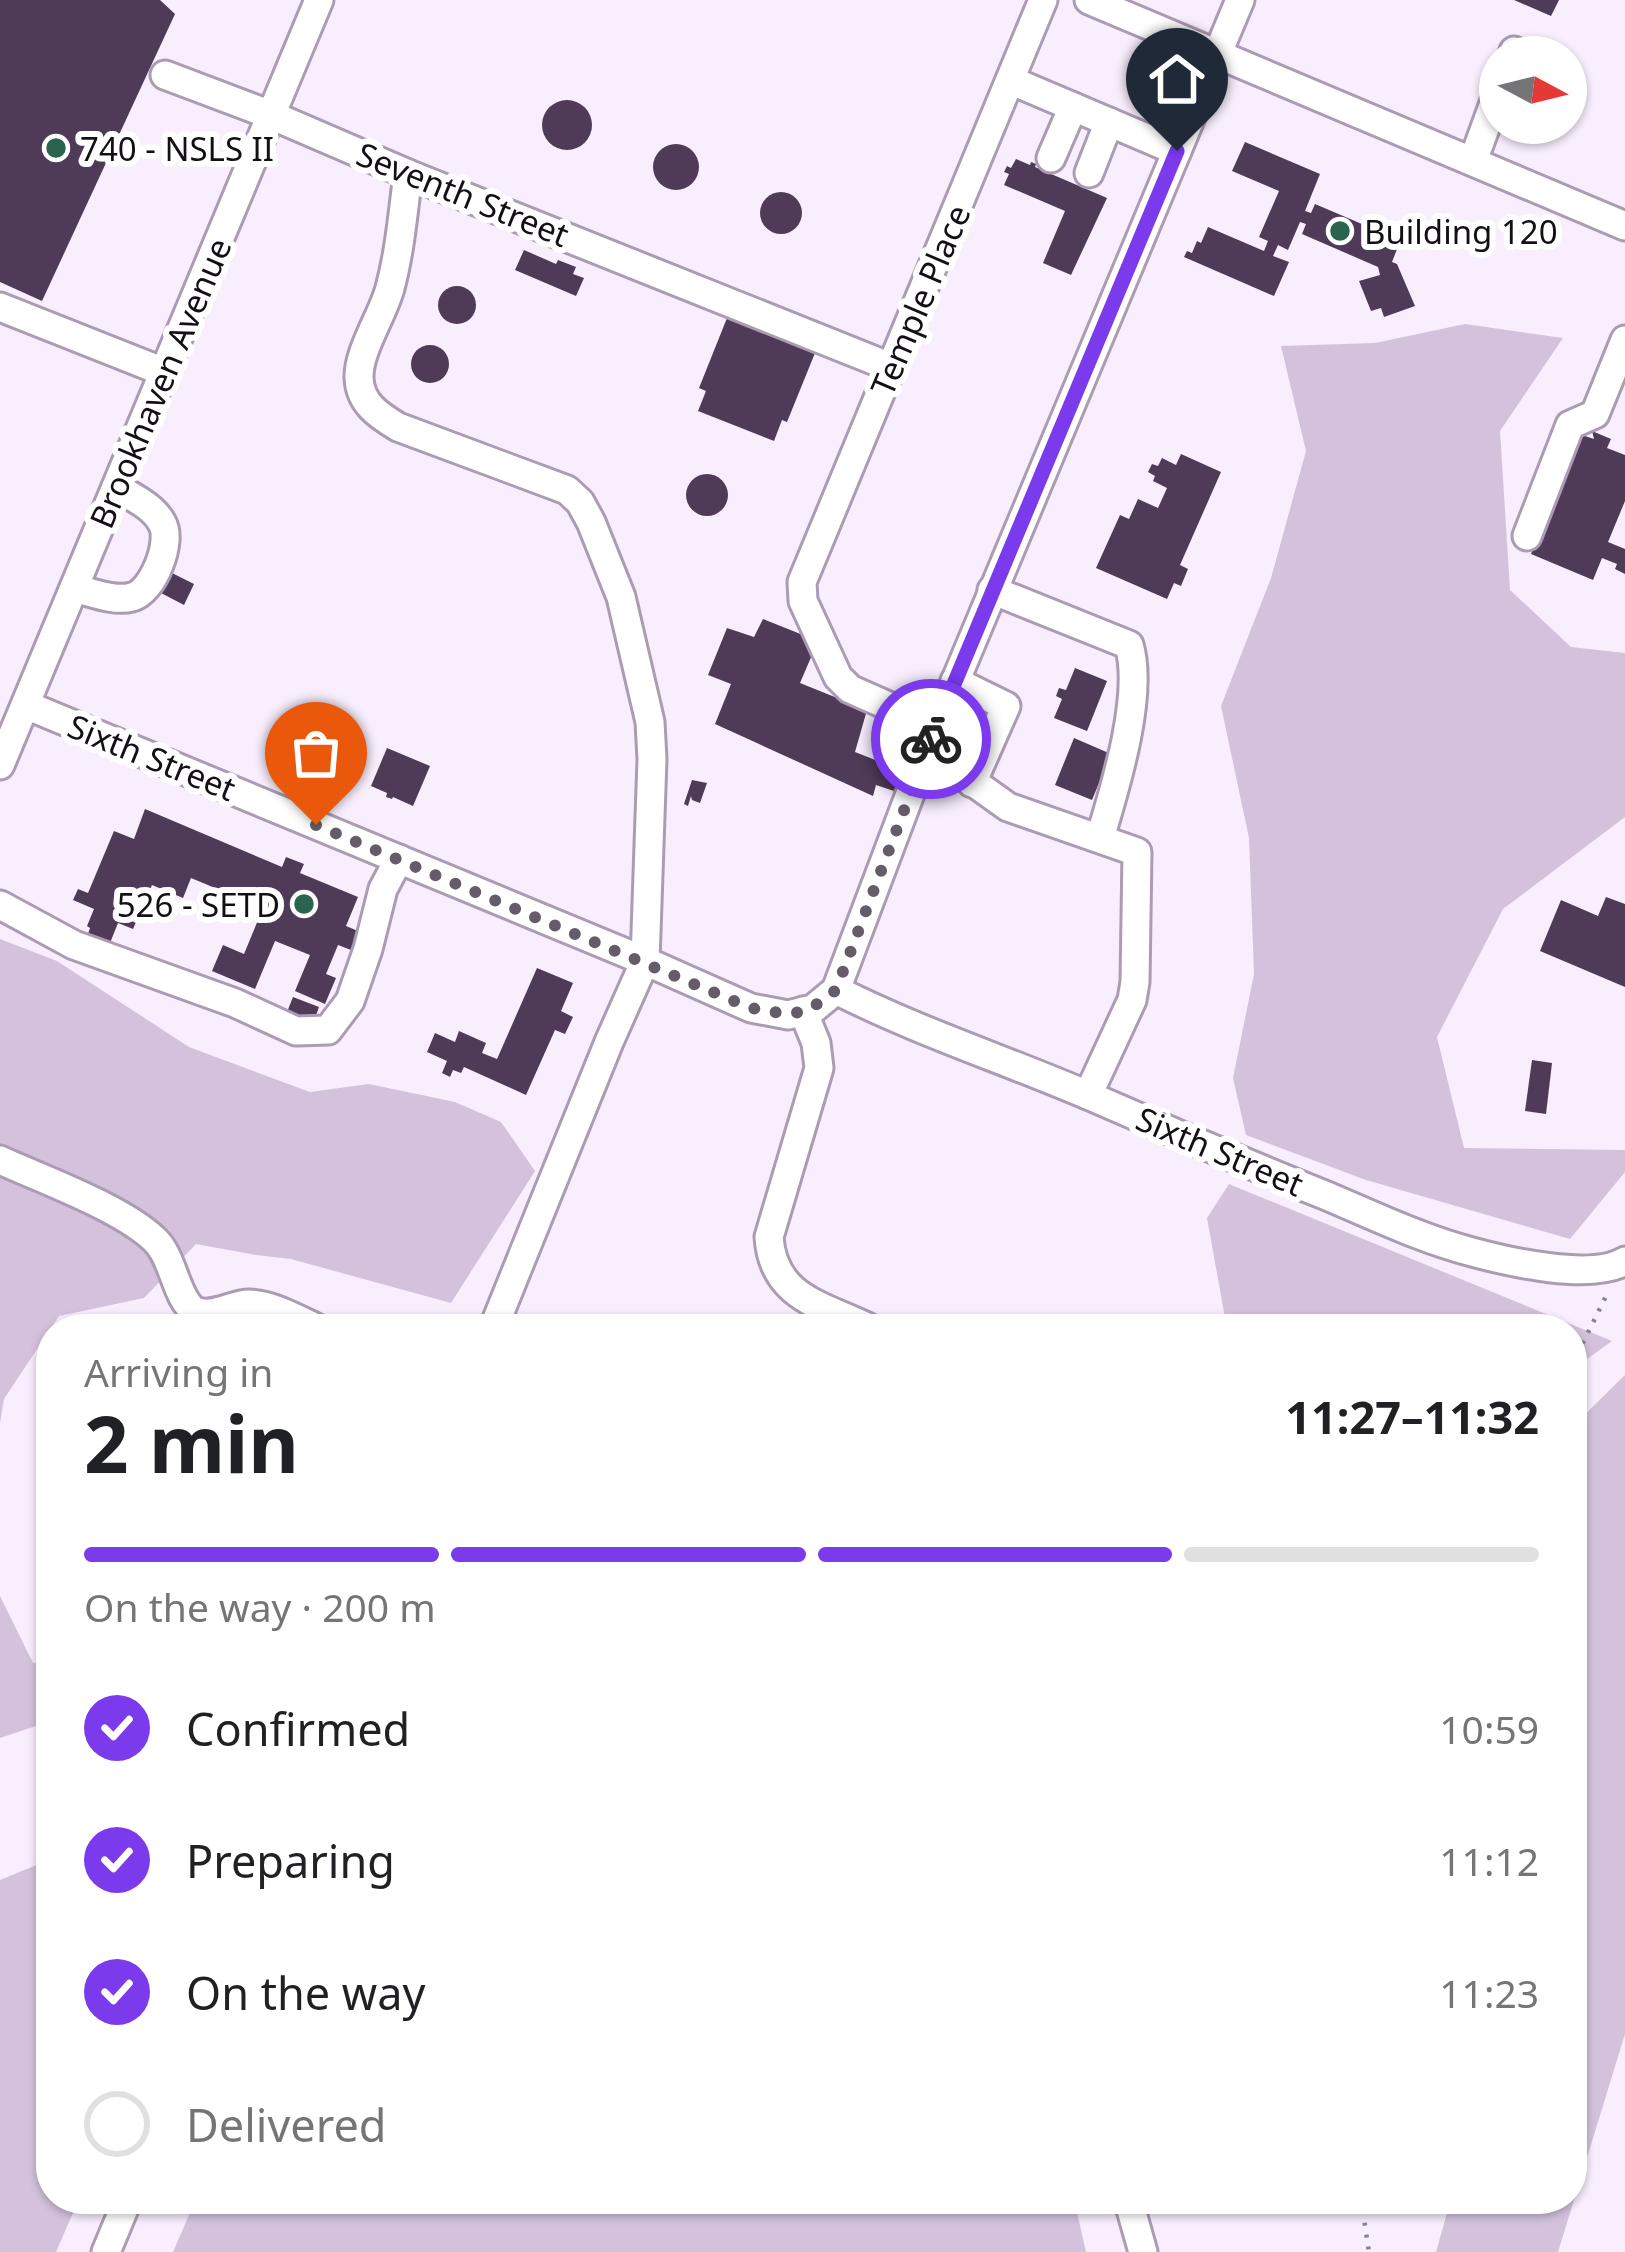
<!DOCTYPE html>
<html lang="en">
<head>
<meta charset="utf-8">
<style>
	body { margin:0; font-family:"Noto Sans",sans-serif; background:#f2f2f2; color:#202124; height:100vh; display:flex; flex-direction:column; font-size:45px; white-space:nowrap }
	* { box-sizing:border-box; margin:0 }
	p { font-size:39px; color:#757577 }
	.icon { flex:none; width:66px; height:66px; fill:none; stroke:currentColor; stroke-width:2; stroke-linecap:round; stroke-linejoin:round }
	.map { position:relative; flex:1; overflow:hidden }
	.drawer { position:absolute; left:36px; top:1314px; width:1551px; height:900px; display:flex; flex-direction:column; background:#fff; border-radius:48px; box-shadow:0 3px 9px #0004 }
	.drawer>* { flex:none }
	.needle { width:78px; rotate:97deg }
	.controls { position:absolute; left:1479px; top:36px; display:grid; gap:24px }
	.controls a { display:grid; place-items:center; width:108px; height:108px; border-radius:50%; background:#fff; box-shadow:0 3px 9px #0004; font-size:60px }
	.pin { position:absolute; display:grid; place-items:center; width:102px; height:102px; color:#fff; margin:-123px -51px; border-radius:50% 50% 50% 0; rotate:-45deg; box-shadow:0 0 12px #0007 }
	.pin .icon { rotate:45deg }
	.courier { position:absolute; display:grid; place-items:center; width:120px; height:120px; margin:-60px; border:9px solid #7c3aed; border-radius:50%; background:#fff; color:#222; box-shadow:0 3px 15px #0007 }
	.summary em { font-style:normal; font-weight:700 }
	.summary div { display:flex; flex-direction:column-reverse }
	.summary { display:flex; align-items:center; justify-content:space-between; height:204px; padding:0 48px }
	h1 { font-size:78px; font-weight:700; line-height:90px }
	.bar { display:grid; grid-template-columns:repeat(4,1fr); gap:18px 12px; align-content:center; height:144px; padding:0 48px }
	.bar i { height:15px; border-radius:9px; background:#e0e0e0 }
	.bar .on { background:#7c3aed }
	.bar p { grid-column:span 4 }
	ol { padding:0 48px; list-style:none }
	li { display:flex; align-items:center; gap:36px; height:132px }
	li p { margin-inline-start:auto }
	li .icon { padding:12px; border-radius:50%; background:#7c3aed; color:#fff; stroke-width:4 }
	li:last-child { color:#757577 }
	li i { width:66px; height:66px; border:6px solid #e0e0e0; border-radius:50% }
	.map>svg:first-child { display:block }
	.green { fill:#d4c2dd }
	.building { fill:#4f3b57 }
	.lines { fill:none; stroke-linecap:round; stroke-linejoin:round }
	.minor-casing { stroke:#ac9cb3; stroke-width:33 }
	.path { stroke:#89818d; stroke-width:4.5; stroke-dasharray:3 9; stroke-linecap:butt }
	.minor { stroke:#fff; stroke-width:27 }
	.done { stroke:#645d68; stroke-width:12; stroke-dasharray:0 21.6 }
	.route { stroke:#7c3aed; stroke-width:15 }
	.poi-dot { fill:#2a644e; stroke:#fff; stroke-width:4.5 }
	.labels { text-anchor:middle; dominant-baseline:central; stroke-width:12; stroke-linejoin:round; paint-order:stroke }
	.poi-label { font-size:33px; fill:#140f17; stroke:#fff; text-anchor:start }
	.street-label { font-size:33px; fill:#140f17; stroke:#fff }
</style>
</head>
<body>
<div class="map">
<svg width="1625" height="2252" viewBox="0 0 1625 2252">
	<rect width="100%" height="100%" fill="#f8eefd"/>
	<g class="green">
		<path d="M1465,324L1563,338L1500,431L1510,590L1571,647L1625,653V817L1503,909L1437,1037L1464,1148L1625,1150V1172L1570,1239L1366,1180L1246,1135L1233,1078L1254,974L1249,838L1221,706L1271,578L1306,451L1281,346L1375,343Z"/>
		<path d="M0,939L57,961L189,1047L310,1092L369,1084L455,1102L501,1122L535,1171L451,1303L291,1259L256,1255L196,1244L144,1298L59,1316L4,1399L0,1423Z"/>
		<path d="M1229,1184L1612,1341L1572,1370V1329H1227L1207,1218Z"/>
		<path d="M1625,1375V2034L1558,2252H1436L1451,2199H1572V1427Z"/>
		<path d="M0,1596L33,1663L51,1662V1721L0,1738Z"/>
		<path d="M51,1859V2199H79L56,2252H0V1880Z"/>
		<path d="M196,2199H1074L1086,2252H173Z"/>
	</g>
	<g class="building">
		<path d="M0,0H160L175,14L42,301L0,282Z"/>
		<path d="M1514,0H1559L1551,16Z"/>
		<circle cx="567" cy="125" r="25"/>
		<path d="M1245,142L1320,174L1305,211L1311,213L1315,204L1390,236L1388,240L1399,244L1392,262L1397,264L1415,306L1384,317L1381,308L1371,311L1359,281L1380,275L1378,267L1302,234L1306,224L1300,222L1288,250L1278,245L1273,256L1289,262L1274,296L1184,257L1187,251L1192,253L1197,241L1201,243L1208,227L1264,251L1268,241L1259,237L1279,191L1232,171Z"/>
		<circle cx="676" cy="167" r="23"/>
		<path d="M1016,159L1030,165L1031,162L1036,164L1035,167L1107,198L1071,275L1043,263L1065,211L1004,185L1009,174L1004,172L1007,166L1011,168Z"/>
		<circle cx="781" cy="213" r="21"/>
		<path d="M524,250L556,264L558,260L576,267L573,274L584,278L576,296L515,270Z"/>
		<circle cx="457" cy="305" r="19"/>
		<path d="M727,318L815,353L787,422L782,420L774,441L698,411L706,391L699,388Z"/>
		<circle cx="430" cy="364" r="19"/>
		<path d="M1592,431L1611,439L1607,448L1625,455V501L1608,542L1625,549V574L1615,569L1617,564L1602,558L1593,580L1531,554L1559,488V465L1568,469L1582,435L1594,439Z"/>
		<path d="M1181,454L1221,472L1180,565L1188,569L1181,586L1174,583L1167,599L1096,568L1120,515L1129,519L1138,499L1158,508L1167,488L1153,481L1155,476L1148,472L1152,464L1158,466L1162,458L1176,465Z"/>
		<circle cx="707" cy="495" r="21"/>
		<path d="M172,573L194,584L184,605L161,593Z"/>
		<path d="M763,619L818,641L800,683L867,710L855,752L903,771L894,791L876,785L873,796L715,724L731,684L708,675L727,628L754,637Z"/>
		<path d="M1075,668L1107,681L1087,731L1054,718L1062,699L1056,696L1059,688L1066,690Z"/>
		<path d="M1074,738L1111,754L1092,800L1055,785Z"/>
		<path d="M387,748L430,766L413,806L393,797L392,799L386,797L387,793L371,786Z"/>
		<path d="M692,780L707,783L700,803L692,800L691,796L688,806L684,804Z"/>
		<path d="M145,809L282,867L286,857L304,864L300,873L358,897L346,926L358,931L351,950L338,945L326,974L336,978L325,1004L295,991L310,955L275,941L255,989L212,971L223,945L244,954L263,908L191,878L183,898L152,885L133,929L118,923L110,943L88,934L90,928L87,926L94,909L73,900L78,889L88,893L114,831L134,839Z"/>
		<path d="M1606,897L1625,904V987L1540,951L1561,900L1598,916Z"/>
		<path d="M537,968L573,983L561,1011L573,1017L565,1034L555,1030L526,1095L464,1067L461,1073L453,1070L450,1077L442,1073L447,1061L427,1052L435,1033L455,1042L459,1031L486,1043L482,1053L497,1059Z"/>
		<path d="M293,997L319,1007L314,1021L287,1012Z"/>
		<path d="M1532,1060L1552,1063L1546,1114L1525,1111Z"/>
	</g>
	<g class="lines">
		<g class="minor-casing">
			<g id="minor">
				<path d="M1089,0L1625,226"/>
				<path d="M1512,57L1514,51"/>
				<path d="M165,75L271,115L408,174L893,368"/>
				<path d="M1012,81L1177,151"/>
				<path d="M1051,158L1073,107"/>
				<path d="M1473,161L1500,87"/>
				<path d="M1089,173L1109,122"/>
				<path d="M408,174C403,212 400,251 390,288C383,315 358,351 359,378C360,403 378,415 398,427L567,490L580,502L591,522L621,597L650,722L652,759L645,961L609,1042L493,1329"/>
				<path d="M0,307L164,372"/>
				<path d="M1527,536L1570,425L1595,414L1625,340"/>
				<path d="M74,588C91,592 114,602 132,597C153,592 173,541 162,523C153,506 132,497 116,487"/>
				<path d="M992,590L1129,645C1144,695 1115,788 1100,838"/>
				<path d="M955,681L1006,706L972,783"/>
				<path d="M26,705L645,961L751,1008L788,1015L813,1009L836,990L927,749L1240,0"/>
				<path d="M936,727L850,689L838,677L803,601L802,582L1043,0"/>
				<path d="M927,749L1008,807L1137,852L1135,982L1132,1000L1088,1095"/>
				<path d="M0,765L319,0"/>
				<path d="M0,905L74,945L235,1003L296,1031L328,1030L350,1001L368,949L383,889L399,859"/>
				<path d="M836,990C921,1033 1012,1062 1099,1100C1174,1133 1250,1165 1327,1196C1374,1216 1422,1239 1472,1252C1509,1262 1592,1281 1625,1261"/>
				<path d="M803,1011L816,1043L819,1068L769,1237C773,1298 822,1305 871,1329"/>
				<path d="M0,1160C44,1180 122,1208 155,1240C174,1258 176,1300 195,1311C212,1319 232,1304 249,1304C273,1305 297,1319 318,1329"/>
				<path d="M1128,2199L1143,2252"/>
				<path d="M106,2252L128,2199"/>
			</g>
		</g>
		<g class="path">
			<path d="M1572,1365L1609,1290"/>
			<path d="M1361,2199L1369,2252"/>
		</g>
		<use href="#minor" class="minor"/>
	</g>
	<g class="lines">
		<path class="done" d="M316,825L751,1008C794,1016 801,1018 836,990L931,739"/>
		<path class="route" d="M931,739L1177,151"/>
	</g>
	<g class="poi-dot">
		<circle cx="56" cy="148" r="12"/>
		<circle cx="1340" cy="231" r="12"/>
		<circle cx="304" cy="904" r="12"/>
	</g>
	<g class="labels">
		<g class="poi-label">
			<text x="80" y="148">740 - NSLS II</text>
			<text x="1364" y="231">Building 120</text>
			<text x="280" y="904" text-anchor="end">526 - SETD</text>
		</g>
		<g class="street-label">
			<text transform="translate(463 194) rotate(22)">Seventh Street</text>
			<text transform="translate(920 300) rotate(-67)">Temple Place</text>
			<text transform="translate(160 383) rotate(-67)">Brookhaven Avenue</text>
			<text transform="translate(152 757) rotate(22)">Sixth Street</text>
			<text transform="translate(1220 1151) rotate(23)">Sixth Street</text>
		</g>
	</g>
</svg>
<div class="controls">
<a><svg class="needle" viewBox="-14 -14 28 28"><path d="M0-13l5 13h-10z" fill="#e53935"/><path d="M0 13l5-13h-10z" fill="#757577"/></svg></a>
</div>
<div class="pin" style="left:316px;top:825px;background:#ea580c"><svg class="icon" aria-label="bag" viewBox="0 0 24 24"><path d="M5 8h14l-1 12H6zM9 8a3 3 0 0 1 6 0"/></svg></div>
<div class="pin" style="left:1177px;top:151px;background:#1f2937"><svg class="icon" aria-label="home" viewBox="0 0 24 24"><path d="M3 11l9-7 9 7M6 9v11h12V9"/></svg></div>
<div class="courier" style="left:931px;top:739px"><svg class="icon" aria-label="bike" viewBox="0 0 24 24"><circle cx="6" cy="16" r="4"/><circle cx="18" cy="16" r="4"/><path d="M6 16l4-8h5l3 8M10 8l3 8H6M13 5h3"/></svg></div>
<section class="drawer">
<div class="summary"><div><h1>2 min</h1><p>Arriving in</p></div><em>11:27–11:32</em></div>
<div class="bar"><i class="on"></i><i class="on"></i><i class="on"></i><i></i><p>On the way · 200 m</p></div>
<ol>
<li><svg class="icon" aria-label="check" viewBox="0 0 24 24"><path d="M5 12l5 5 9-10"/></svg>Confirmed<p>10:59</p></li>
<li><svg class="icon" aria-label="check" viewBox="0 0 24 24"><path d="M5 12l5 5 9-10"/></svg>Preparing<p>11:12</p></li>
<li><svg class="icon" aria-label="check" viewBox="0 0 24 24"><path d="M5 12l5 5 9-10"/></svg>On the way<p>11:23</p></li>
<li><i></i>Delivered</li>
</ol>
</section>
</div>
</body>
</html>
